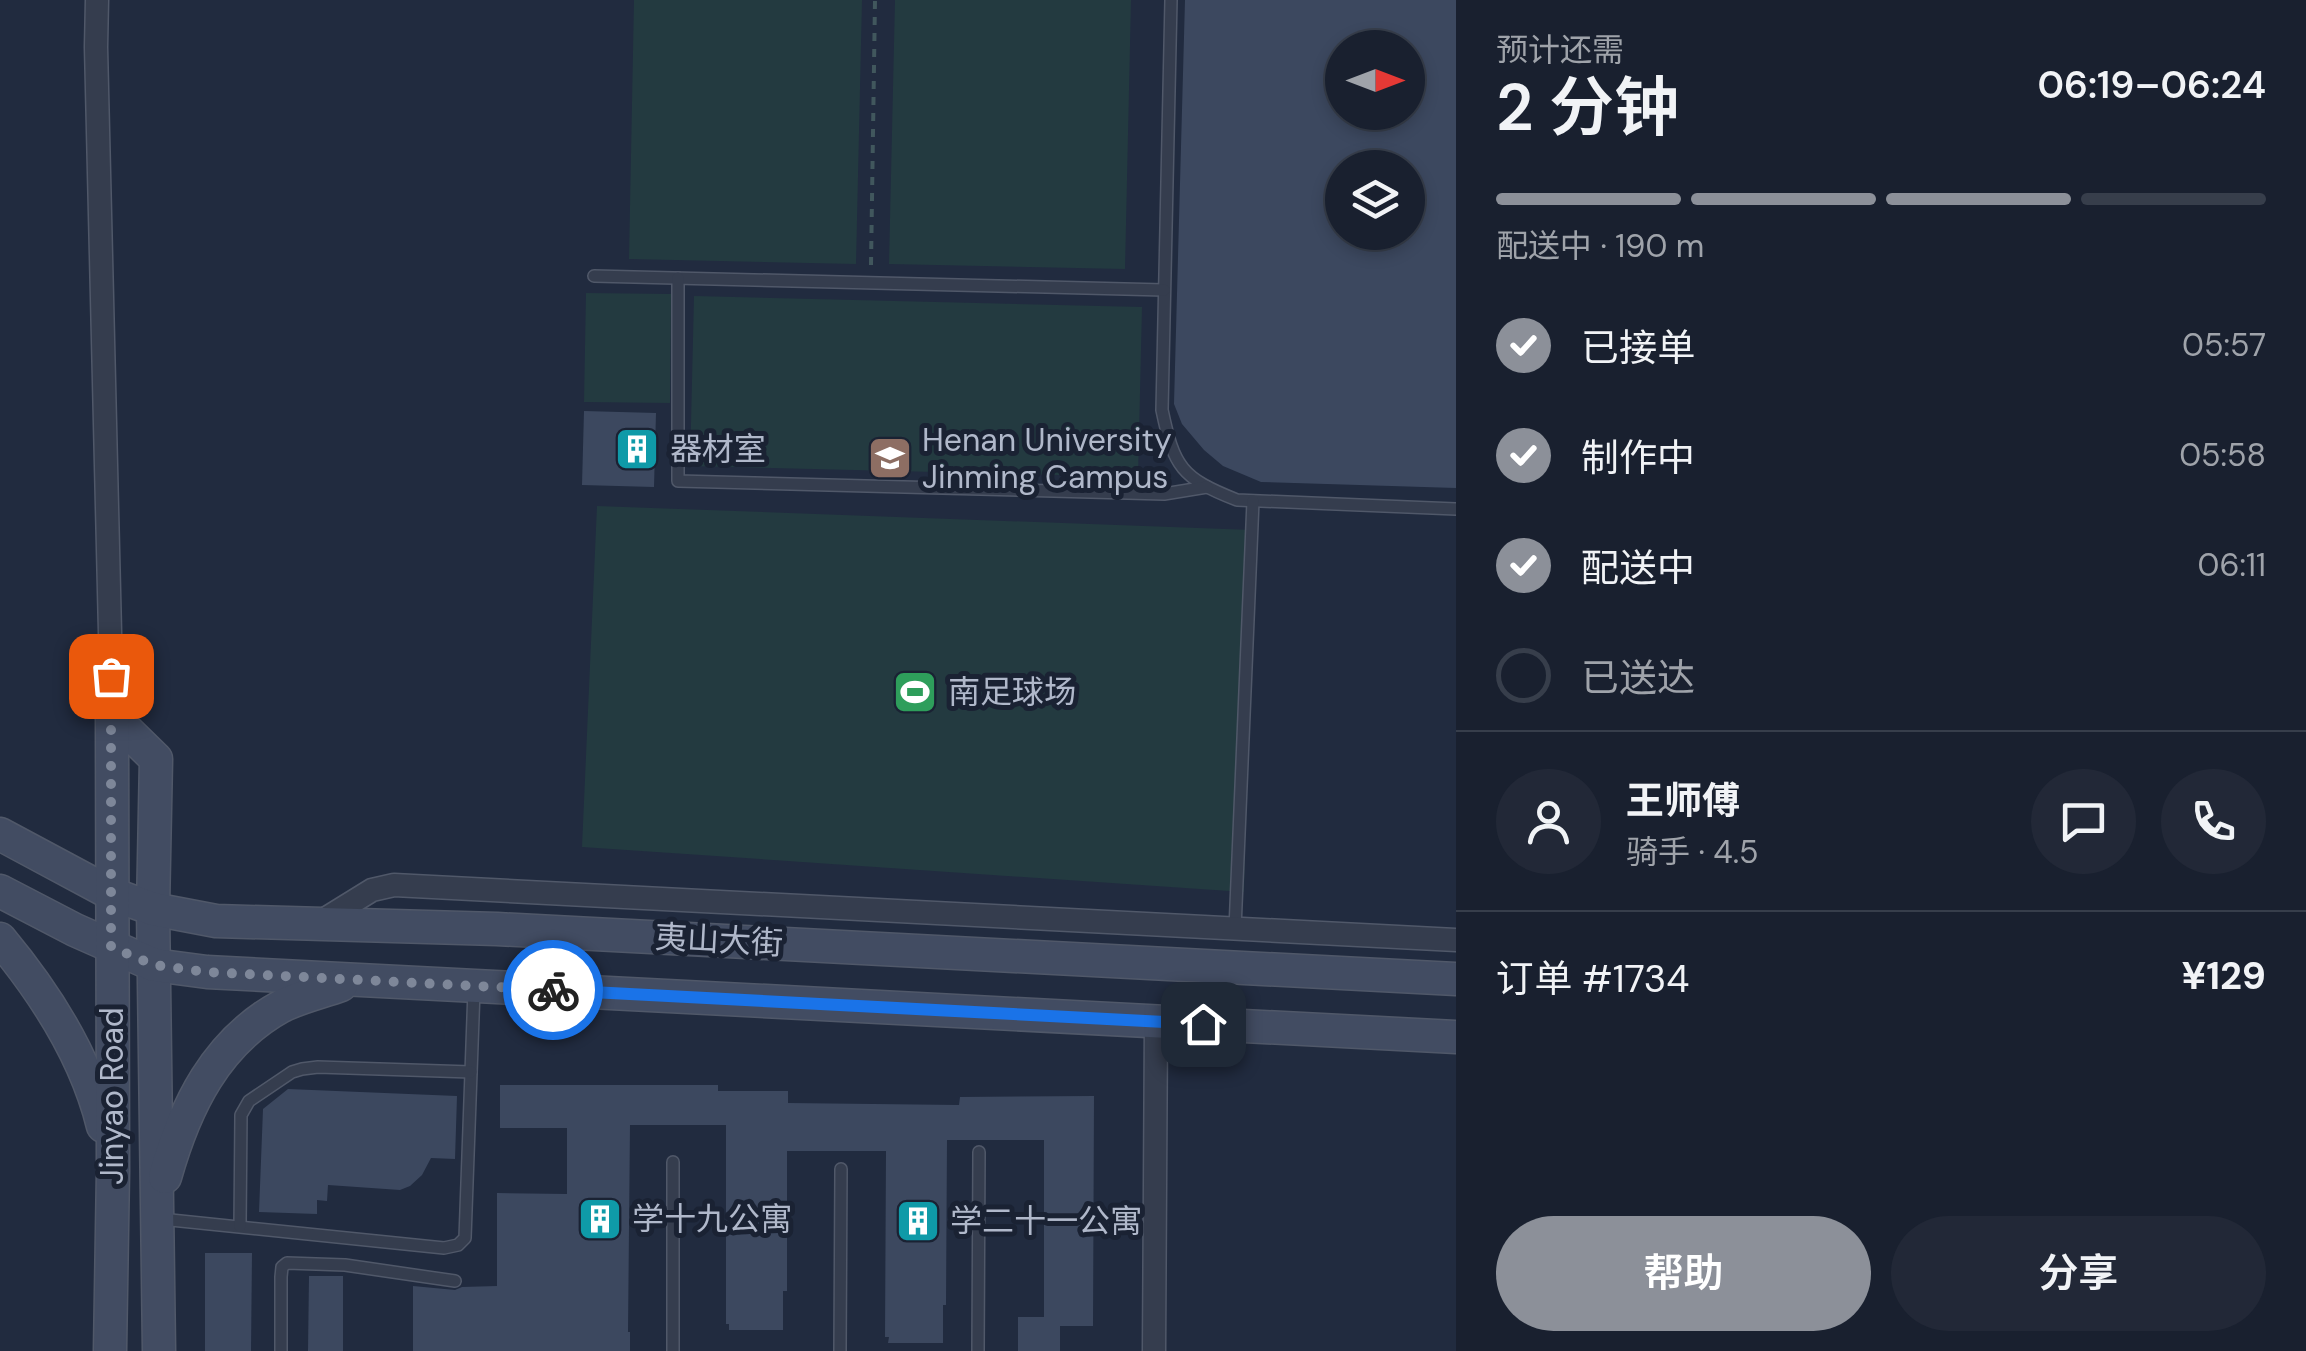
<!DOCTYPE html>
<html lang="zh">
<head>
<meta charset="utf-8">
<style>
	body { margin:0; font-family:"DM Sans","Noto Sans SC",sans-serif; background:#222837; color:#f1f3f6; height:100vh; display:flex; flex-direction:column; font-size:38px; white-space:nowrap }
	* { box-sizing:border-box; margin:0 }
	p { font-size:32px; color:#9fa3aa }
	.icon { flex:none; width:55px; height:55px; fill:none; stroke:currentColor; stroke-width:2; stroke-linecap:round; stroke-linejoin:round }
	.map { position:relative; flex:1; overflow:hidden }
	.drawer { display:flex; flex-direction:column; background:#19202f; width:850px }
	.drawer>* { flex:none }
	.needle { width:65px; rotate:90deg }
	.buttons { position:absolute; left:1325px; top:30px; display:grid; gap:20px }
	.buttons a { display:grid; place-items:center; width:100px; height:100px; border-radius:50%; background:#19202f; box-shadow:0 5px 15px #0003,0 0 0 2px #373e4b; font-size:50px }
	.pin { position:absolute; display:grid; place-items:center; width:85px; height:85px; color:#fff; margin:-42px; border-radius:20px; box-shadow:0 5px 15px #0006 }
	.courier { position:absolute; display:grid; place-items:center; width:100px; height:100px; margin:-50px; border:8px solid #1a73e8; border-radius:50%; background:#fff; color:#222; box-shadow:0 2px 12px #0007 }
	.summary em { font-style:normal; font-weight:600 }
	.summary div { display:flex; flex-direction:column-reverse }
	.summary { display:flex; align-items:center; justify-content:space-between; height:170px; padding:0 40px }
	h1 { font-size:65px; font-weight:600; line-height:75px }
	.bar { display:grid; grid-template-columns:repeat(4,1fr); gap:15px 10px; align-content:center; height:120px; padding:0 40px }
	.bar i { height:12px; border-radius:8px; background:#373e4b }
	.bar .active { background:#8c9099 }
	.bar p { grid-column:span 4 }
	.line { display:flex; align-items:center; gap:25px; padding:0 40px; border-top:2px solid #373e4b }
	.line div { flex:1 }
	.round { display:grid; place-items:center; flex:none; width:105px; height:105px; border-radius:52px; background:#222837 }
	ol { padding:0 40px; list-style:none }
	li { display:flex; align-items:center; gap:30px; height:110px }
	li p { margin-inline-start:auto }
	li .icon { padding:10px; border-radius:50%; background:#8c9099; color:#fff; stroke-width:4 }
	li:last-child { color:#9fa3aa }
	li i { width:55px; height:55px; border:5px solid #373e4b; border-radius:50% }
	.action { display:flex; gap:20px; margin-top:auto; padding:20px 40px }
	.action a { flex:1; height:115px; border-radius:60px; background:#8c9099; color:#fff; font-size:40px; font-weight:600; line-height:115px; text-align:center }
	.action a+a { background:#222837; color:#f1f3f6 }
	main { display:flex; flex:1; min-height:0 }
	.map>svg:first-child { display:block }
	.green { fill:#233a40 }
	.building { fill:#3c485f; fill-rule:evenodd }
	.lines { fill:none; stroke-linecap:round; stroke-linejoin:round }
	.service-casing { stroke:#505869; stroke-width:14 }
	.minor-casing { stroke:#505869; stroke-width:25 }
	.secondary-casing { stroke:#505869; stroke-width:35 }
	.path { stroke:#41575d; stroke-width:4; stroke-dasharray:8 8; stroke-linecap:butt }
	.service { stroke:#353d4e; stroke-width:11 }
	.minor { stroke:#353d4e; stroke-width:22 }
	.secondary { stroke:#424c62; stroke-width:32 }
	.done { stroke:#7e8799; stroke-width:10; stroke-dasharray:0 18 }
	.route { stroke:#1a73e8; stroke-width:12 }
	.labels { text-anchor:middle; dominant-baseline:central; stroke-width:10; stroke-linejoin:round; paint-order:stroke }
	.poi-label { font-size:32px; fill:#b0b8ca; stroke:#1a2233; text-anchor:start }
	.street-label { font-size:32px; fill:#b0b8ca; stroke:#1a2233 }
</style>
</head>
<body>
<main>
<div class="map">
<svg width="1456" height="1351" viewBox="0 0 1456 1351">
	<rect width="100%" height="100%" fill="#212b3f"/>
	<g class="green">
		<path d="M634,0H862L856,264L629,259Z"/>
		<path d="M895,0H1131L1125,269L889,264Z"/>
		<path d="M586,293L671,294L670,403L584,402Z"/>
		<path d="M694,296L1142,307L1138,477L690,466Z"/>
		<path d="M597,506L1252,530L1244,892L582,847Z"/>
	</g>
	<g class="building">
		<path d="M1185,0H1456V488L1261,482L1223,466L1204,450L1182,424L1174,404ZM1342,48H1408V112H1342ZM1342,168H1408V232H1342Z"/>
		<path d="M584,411L656,413L654,487L582,485Z"/>
		<path d="M500,1085H718V1091H788V1103L959,1105L960,1097L1094,1096L1093,1326H1060V1351H1018V1317H1044V1140H947L946,1305H943V1343H888L889,1337H885L886,1151H787V1291H783V1330H729V1324H726V1125H630L628,1332H630V1351H413V1286L455,1290L462,1287L497,1286V1193L567,1194V1128H500Z"/>
		<path d="M288,1089L457,1096L455,1159L431,1158L422,1175L410,1186L400,1190L328,1185L327,1201L317,1200V1214L259,1212L263,1109Z"/>
		<path d="M205,1253H252L251,1351H205Z"/>
		<path d="M309,1276H343V1351H308Z"/>
	</g>
	<g class="lines">
		<g class="service-casing">
			<g id="service">
				<path d="M1171,0L1162,410C1174,467 1181,478 1237,500L1456,509"/>
				<path d="M594,276L1164,290"/>
				<path d="M678,278V481L1164,494L1207,487"/>
				<path d="M1235,929L1253,501"/>
				<path d="M161,1219L444,1248L458,1245L465,1238L474,990"/>
				<path d="M240,1226L241,1115L249,1101L292,1072L302,1069L318,1067L471,1072"/>
				<path d="M281,1351V1277L282,1267L287,1263L345,1265L455,1281"/>
				<path d="M673,1351V1162"/>
				<path d="M840,1351L841,1169"/>
				<path d="M978,1351L979,1152"/>
			</g>
		</g>
		<g class="minor-casing">
			<g id="minor">
				<path d="M97,0L96,47L112,716"/>
				<path d="M317,924L372,890L394,885L1456,940"/>
				<path d="M1154,1351L1156,1021"/>
			</g>
		</g>
		<g class="secondary-casing">
			<g id="secondary">
				<path d="M112,716L156,759L153,909L159,1351"/>
				<path d="M0,834L112,894L153,909L216,921L497,929L1456,979"/>
				<path d="M0,891L75,930L154,965L207,972L1456,1037"/>
				<path d="M0,939C45,993 86,1056 103,1126"/>
				<path d="M165,1177C185,1106 216,1042 282,1006C300,997 322,992 341,985"/>
				<path d="M110,1351L113,1170L112,716"/>
			</g>
		</g>
		<path class="path" d="M871,265L875,0"/>
		<use href="#service" class="service"/>
		<use href="#minor" class="minor"/>
		<use href="#secondary" class="secondary"/>
	</g>
	<g class="lines">
		<path class="done" d="M111,676V947L154,965L206,972L553,990"/>
		<path class="route" d="M553,990L1203,1024"/>
	</g>
	<defs>
		<g id="building-square" transform="scale(2.25)"><rect x="-9" y="-9" width="18" height="18" rx="4" fill="#0f9aa8" stroke="#1a2233"/><path d="M-4-6H4V6H1V3H-1V6H-4ZM-2.5-4.3h1.7v1.8h-1.7ZM.8-4.3h1.7v1.8H.8ZM-2.5-1h1.7V.8h-1.7ZM.8-1h1.7V.8H.8Z" fill="#fff"/></g>
		<g id="university-square" transform="scale(2.25)"><rect x="-9" y="-9" width="18" height="18" rx="4" fill="#8d6e63" stroke="#1a2233"/><path d="M0-5L7-2L0 1L-7-2ZM-4 1L0 2.5L4 1V4Q0 6-4 4Z" fill="#fff"/></g>
		<g id="stadium-square" transform="scale(2.25)"><rect x="-9" y="-9" width="18" height="18" rx="4" fill="#2e9e5b" stroke="#1a2233"/><path d="M0-5a6.5 5 0 1 0 0 10a6.5 5 0 1 0 0-10ZM-3.5-1.8h7v3.6h-7Z" fill="#fff"/></g>
	</defs>
	<g fill-rule="evenodd">
		<use href="#building-square" x="637" y="449"/>
		<use href="#university-square" x="890" y="458"/>
		<use href="#stadium-square" x="915" y="692"/>
		<use href="#building-square" x="600" y="1219"/>
		<use href="#building-square" x="918" y="1221"/>
	</g>
	<g class="labels">
		<g class="poi-label">
			<text x="922" y="440">Henan University<tspan x="922" dy="37">Jinming Campus</tspan></text>
			<text x="670" y="449">器材室</text>
			<text x="948" y="692">南足球场</text>
			<text x="632" y="1219">学十九公寓</text>
			<text x="950" y="1221">学二十一公寓</text>
		</g>
		<g class="street-label">
			<text transform="translate(719 940) rotate(3)">夷山大街</text>
			<text transform="translate(112 1096) rotate(-90)">Jinyao Road</text>
		</g>
	</g>
</svg>
<div class="buttons">
<a><svg class="needle" viewBox="-14 -14 28 28"><path d="M0-13l5 13h-10z" fill="#e53935"/><path d="M0 13l5-13h-10z" fill="#9fa3aa"/></svg></a>
<a><svg class="icon" aria-label="layers" viewBox="0 0 24 24"><path d="M12 4l9 5-9 5-9-5zM3 14l9 5 9-5"/></svg></a>
</div>
<div class="pin" style="left:111px;top:676px;background:#ea580c"><svg class="icon" aria-label="bag" viewBox="0 0 24 24"><path d="M5 8h14l-1 12H6zM9 8a3 3 0 0 1 6 0"/></svg></div>
<div class="pin" style="left:1203px;top:1024px;background:#1f2937"><svg class="icon" aria-label="home" viewBox="0 0 24 24"><path d="M3 11l9-7 9 7M6 9v11h12V9"/></svg></div>
<div class="courier" style="left:553px;top:990px"><svg class="icon" aria-label="bike" viewBox="0 0 24 24"><circle cx="6" cy="16" r="4"/><circle cx="18" cy="16" r="4"/><path d="M6 16l4-8h5l3 8M10 8l3 8H6M13 5h3"/></svg></div>
</div>
<section class="drawer">
<div class="summary"><div><h1>2 分钟</h1><p>预计还需</p></div><em>06:19–06:24</em></div>
<div class="bar"><i class="active"></i><i class="active"></i><i class="active"></i><i></i><p>配送中 · 190 m</p></div>
<ol>
<li><svg class="icon" aria-label="check" viewBox="0 0 24 24"><path d="M5 12l5 5 9-10"/></svg>已接单<p>05:57</p></li>
<li><svg class="icon" aria-label="check" viewBox="0 0 24 24"><path d="M5 12l5 5 9-10"/></svg>制作中<p>05:58</p></li>
<li><svg class="icon" aria-label="check" viewBox="0 0 24 24"><path d="M5 12l5 5 9-10"/></svg>配送中<p>06:11</p></li>
<li><i></i>已送达</li>
</ol>
<div class="line" style="height:180px"><a class="round"><svg class="icon" aria-label="person" viewBox="0 0 24 24"><circle cx="12" cy="8" r="4"/><path d="M4 21q1-7 8-7t8 7"/></svg></a><div><b>王师傅</b><p>骑手 · 4.5</p></div><a class="round"><svg class="icon" aria-label="chat" viewBox="0 0 24 24"><path d="M4 5h16v11H9l-5 4z"/></svg></a><a class="round"><svg class="icon" aria-label="phone" viewBox="0 0 24 24"><path d="M5 4h4l2 5-3 2q2 4 5 5l2-3 5 2v4C11 20 4 13 5 4z"/></svg></a></div>
<div class="line" style="height:130px"><div>订单 #1734</div><b>¥129</b></div>
<div class="action"><a>帮助</a><a>分享</a></div>
</section>
</main>
</body>
</html>
